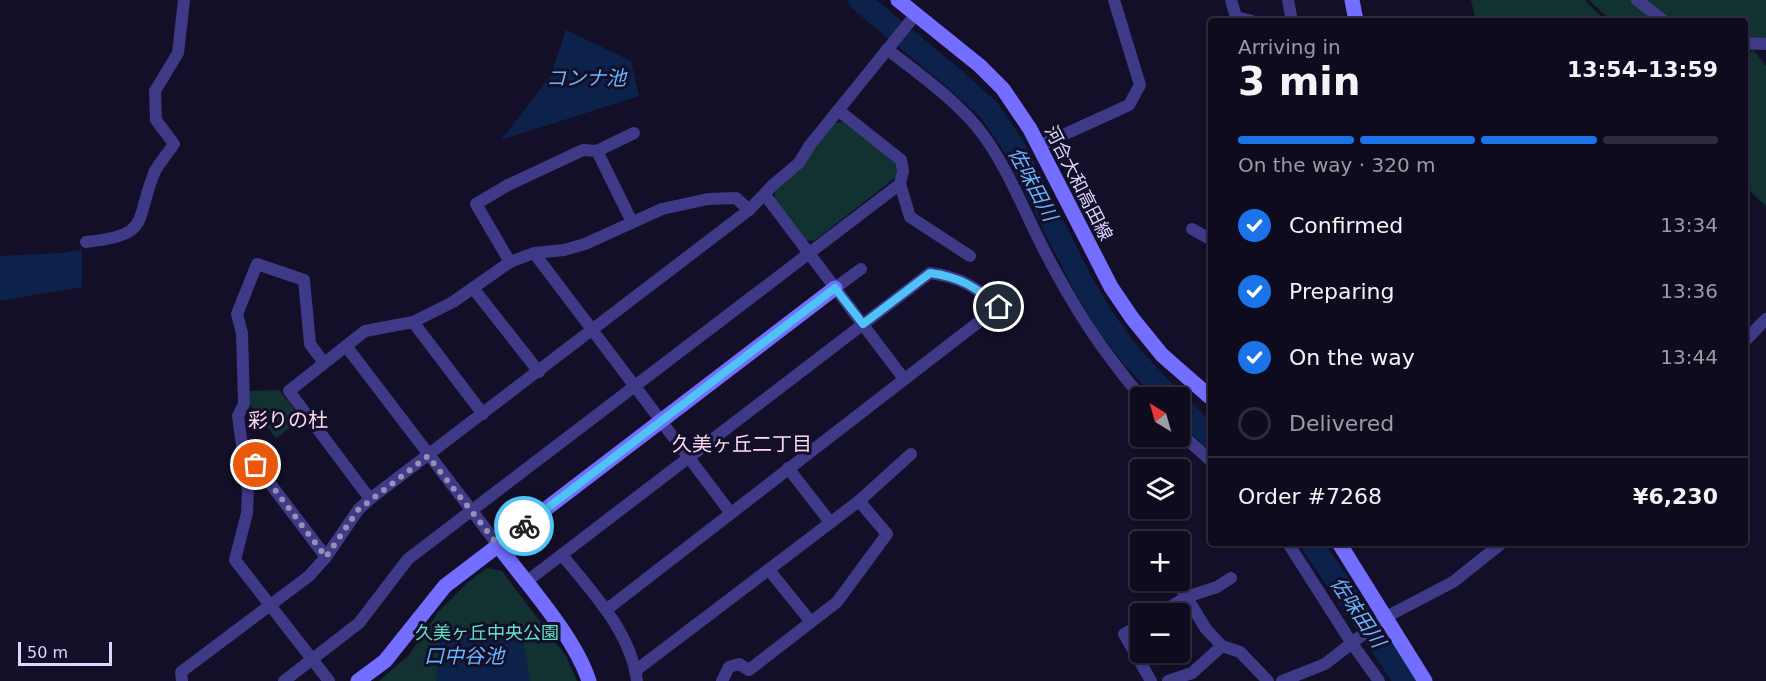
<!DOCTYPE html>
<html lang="en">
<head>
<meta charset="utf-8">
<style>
	body { margin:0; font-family:"DejaVu Sans","Noto Sans JP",sans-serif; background:#1d192b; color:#f1f3f6; height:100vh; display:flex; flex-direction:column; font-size:22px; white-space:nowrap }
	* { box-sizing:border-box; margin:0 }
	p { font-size:20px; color:#9b9ba4 }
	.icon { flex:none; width:33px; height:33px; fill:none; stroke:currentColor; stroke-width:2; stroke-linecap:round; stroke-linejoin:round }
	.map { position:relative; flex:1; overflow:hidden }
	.side { position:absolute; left:1208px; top:18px; width:540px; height:528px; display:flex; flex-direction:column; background:#0f0b1e; border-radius:6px; box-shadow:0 2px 4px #0004,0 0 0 2px #2f2b3c }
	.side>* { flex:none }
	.needle { width:39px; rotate:323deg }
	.fabs { position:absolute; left:1130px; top:387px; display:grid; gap:12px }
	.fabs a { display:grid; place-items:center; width:60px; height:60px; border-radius:6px; background:#0f0b1e; box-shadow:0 2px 4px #0004,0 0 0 2px #2f2b3c; font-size:30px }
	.scale { position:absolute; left:18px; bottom:15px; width:94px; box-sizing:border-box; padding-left:6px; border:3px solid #dcd7ff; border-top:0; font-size:16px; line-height:21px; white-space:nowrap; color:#dcd7ff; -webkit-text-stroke:4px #140f28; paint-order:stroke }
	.pin { position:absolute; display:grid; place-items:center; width:51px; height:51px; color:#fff; margin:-26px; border:3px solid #fff; border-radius:50%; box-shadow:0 2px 6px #0007 }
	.courier { position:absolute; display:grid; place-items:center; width:60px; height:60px; margin:-30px; border:4px solid #4fc3f7; border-radius:50%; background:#fff; color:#222; box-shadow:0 2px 8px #0007 }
	.summary em { font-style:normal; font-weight:700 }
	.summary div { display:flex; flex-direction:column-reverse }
	.summary { display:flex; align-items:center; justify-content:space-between; height:102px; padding:0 30px }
	h1 { font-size:39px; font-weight:700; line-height:45px }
	.bar { display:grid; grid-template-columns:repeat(4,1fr); gap:9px 6px; align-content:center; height:72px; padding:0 30px }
	.bar i { height:8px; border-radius:4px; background:#2f2b3c }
	.bar .on { background:#1a73e8 }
	.bar p { grid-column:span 4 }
	.line { display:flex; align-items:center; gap:15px; padding:0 30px; border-top:2px solid #2f2b3c }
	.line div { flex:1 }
	ol { padding:0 30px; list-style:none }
	li { display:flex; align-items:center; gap:18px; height:66px }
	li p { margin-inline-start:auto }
	li .icon { padding:6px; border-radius:50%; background:#1a73e8; color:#fff; stroke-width:4 }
	li:last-child { color:#9b9ba4 }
	li i { width:33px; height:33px; border:3px solid #2f2b3c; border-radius:50% }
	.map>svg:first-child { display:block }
	.green { fill:#123232 }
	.water { fill:#0c224b }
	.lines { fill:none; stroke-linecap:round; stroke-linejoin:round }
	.river { stroke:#0c224b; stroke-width:22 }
	.street { stroke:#3e3a88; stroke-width:12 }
	.secondary { stroke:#736eff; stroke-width:15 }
	.done { stroke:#9691b4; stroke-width:6; stroke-dasharray:0 10.8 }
	.route { stroke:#4fc3f7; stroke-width:8 }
	.labels { text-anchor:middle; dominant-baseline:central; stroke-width:6; stroke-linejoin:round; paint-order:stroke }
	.street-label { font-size:18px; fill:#dcd7ff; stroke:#140f28 }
	.park-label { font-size:18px; fill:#60e2c3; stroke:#140f28 }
	.water-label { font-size:20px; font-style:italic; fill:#65b6ff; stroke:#140f28 }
	.neighbourhood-label { font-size:20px; fill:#ffd9f1; stroke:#140f28 }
</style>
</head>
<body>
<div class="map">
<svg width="1766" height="681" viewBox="0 0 1766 681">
	<rect width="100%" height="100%" fill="#140f28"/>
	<g class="green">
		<path d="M1471,0H1585L1606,21H1476Z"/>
		<path d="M1589,0H1766V50H1753L1766,66V207L1745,185V58L1753,50H1748L1745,53L1744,21H1611Z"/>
		<path d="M843,122L893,159L897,166L896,177L814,241L806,240L774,198L776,189L804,167L814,149L835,123Z"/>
		<path d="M279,390L302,419L276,438L249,403V391Z"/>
		<path d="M487,568L502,571L566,656L577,681H379L409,655L439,611L467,583Z"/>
	</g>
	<g class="water">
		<path d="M566,30L631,61L639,96L501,140L551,75Z"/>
		<path d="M82,249V287L0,301V256L61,253Z"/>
		<path d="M441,629L523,640L530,681H436Z"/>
	</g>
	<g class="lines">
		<g class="river">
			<path d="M859,0L950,75L989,110L1014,147L1084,286L1106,322L1131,356L1171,398"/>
			<path d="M1179,406L1210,436"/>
			<path d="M1311,543L1405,681"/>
		</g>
		<g class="street">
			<path d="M1231,0L1236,17L1252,21"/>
			<path d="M1288,0L1292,21"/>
			<path d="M1637,0L1664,21"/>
			<path d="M1744,43L1766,44"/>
			<path d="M887,49C917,73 952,97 977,127C1006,163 1023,209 1044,250C1073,306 1101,350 1142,398"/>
			<path d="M1039,146L1129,105L1140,85L1114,0"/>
			<path d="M597,151L634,133"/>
			<path d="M900,184L910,217L970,256"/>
			<path d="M765,195L904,379"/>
			<path d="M1192,229L1210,239"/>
			<path d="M86,242C153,235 134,221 155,171C160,162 168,153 174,144L156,120L155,91L178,53L184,0"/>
			<path d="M534,253L730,512"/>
			<path d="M510,262L476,204L508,185L583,150L597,151L632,222"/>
			<path d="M473,288L539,372"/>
			<path d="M835,288L861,269"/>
			<path d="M413,322L483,414"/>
			<path d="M1744,342L1766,319"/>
			<path d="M346,346L498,545"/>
			<path d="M324,363L310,344L304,280L257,264L237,314L242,333L244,404L238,416L248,490L247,513L235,560L329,681"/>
			<path d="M1179,432L1210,460"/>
			<path d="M243,448L326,557"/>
			<path d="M788,468L830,522"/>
			<path d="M370,499L289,391L365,331L413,322L453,302L510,262L534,253L564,250L585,244L662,209L708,199L736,198L749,210"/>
			<path d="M859,501L911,454"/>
			<path d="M1288,543L1351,642L1379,681"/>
			<path d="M562,555C592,592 631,632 637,681"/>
			<path d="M769,570L811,622"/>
			<path d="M1176,580L1206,629L1222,646L1240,652L1268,681"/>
			<path d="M526,582L930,273C960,277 977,287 998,307L606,610"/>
			<path d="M1159,614L1186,597L1217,587L1231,578"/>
			<path d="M1140,625L1124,634L1151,681"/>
			<path d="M635,671L859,501L887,534L837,602L749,670L739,664L729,667L722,681"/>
			<path d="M182,681L181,672L309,576L326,557L358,510L370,499L749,210L774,184L799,163L810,145L916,14"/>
			<path d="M284,681L359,623L408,559L900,184L903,171L901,160L838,110"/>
			<path d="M1168,681L1192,673L1222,646"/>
			<path d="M1282,681L1325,664L1384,618L1453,582L1502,543"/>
		</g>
		<g class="secondary">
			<path d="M898,0L980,66L1003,89L1030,129L1111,287L1132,318L1162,355L1210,397"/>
			<path d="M1352,0L1356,21"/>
			<path d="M1339,543L1425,681"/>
			<path d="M498,545C527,585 574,635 589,681"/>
			<path d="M358,681L385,661L445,586L835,288"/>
		</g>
	</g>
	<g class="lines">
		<path class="done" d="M256,465L326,557L358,510L428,456L498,545L524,526"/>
		<path class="route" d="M524,526L835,288L863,324L930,273C960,277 976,287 999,307"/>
	</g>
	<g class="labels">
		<g class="street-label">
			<text transform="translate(1079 183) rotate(63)">河合大和高田線</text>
		</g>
		<g class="park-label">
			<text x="487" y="632">久美ヶ丘中央公園</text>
		</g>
		<g class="water-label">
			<text x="586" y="78">コンナ池</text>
			<text transform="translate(1033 184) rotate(62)">佐味田川</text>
			<text transform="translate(1358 612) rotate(56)">佐味田川</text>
			<text x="464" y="656">口中谷池</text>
		</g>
		<g class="neighbourhood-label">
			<text x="288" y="420">彩りの杜</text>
			<text x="742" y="444">久美ヶ丘二丁目</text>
		</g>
	</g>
</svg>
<div class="fabs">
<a><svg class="needle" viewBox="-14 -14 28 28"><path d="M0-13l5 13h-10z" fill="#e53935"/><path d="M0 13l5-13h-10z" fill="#9b9ba4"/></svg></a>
<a><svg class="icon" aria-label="layers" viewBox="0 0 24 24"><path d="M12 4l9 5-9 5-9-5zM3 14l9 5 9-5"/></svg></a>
<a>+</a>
<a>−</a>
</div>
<div class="scale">50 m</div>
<div class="pin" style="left:256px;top:465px;background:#ea580c"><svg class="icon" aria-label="bag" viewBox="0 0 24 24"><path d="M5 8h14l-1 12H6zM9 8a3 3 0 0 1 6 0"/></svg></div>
<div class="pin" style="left:999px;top:307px;background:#1f2937"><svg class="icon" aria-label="home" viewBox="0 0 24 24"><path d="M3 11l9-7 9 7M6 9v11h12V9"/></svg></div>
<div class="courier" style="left:524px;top:526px"><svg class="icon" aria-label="bike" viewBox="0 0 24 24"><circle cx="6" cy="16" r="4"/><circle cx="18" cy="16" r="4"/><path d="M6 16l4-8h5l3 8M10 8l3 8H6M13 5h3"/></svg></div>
<section class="side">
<div class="summary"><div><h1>3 min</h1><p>Arriving in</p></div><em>13:54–13:59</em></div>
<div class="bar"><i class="on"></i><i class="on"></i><i class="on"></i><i></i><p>On the way · 320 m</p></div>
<ol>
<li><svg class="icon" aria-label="check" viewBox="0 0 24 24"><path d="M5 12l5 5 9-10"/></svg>Confirmed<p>13:34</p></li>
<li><svg class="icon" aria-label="check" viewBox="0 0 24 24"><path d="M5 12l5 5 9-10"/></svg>Preparing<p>13:36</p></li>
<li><svg class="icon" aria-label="check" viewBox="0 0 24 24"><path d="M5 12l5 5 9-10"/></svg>On the way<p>13:44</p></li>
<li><i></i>Delivered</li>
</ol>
<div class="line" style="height:78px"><div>Order #7268</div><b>¥6,230</b></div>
</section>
</div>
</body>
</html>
